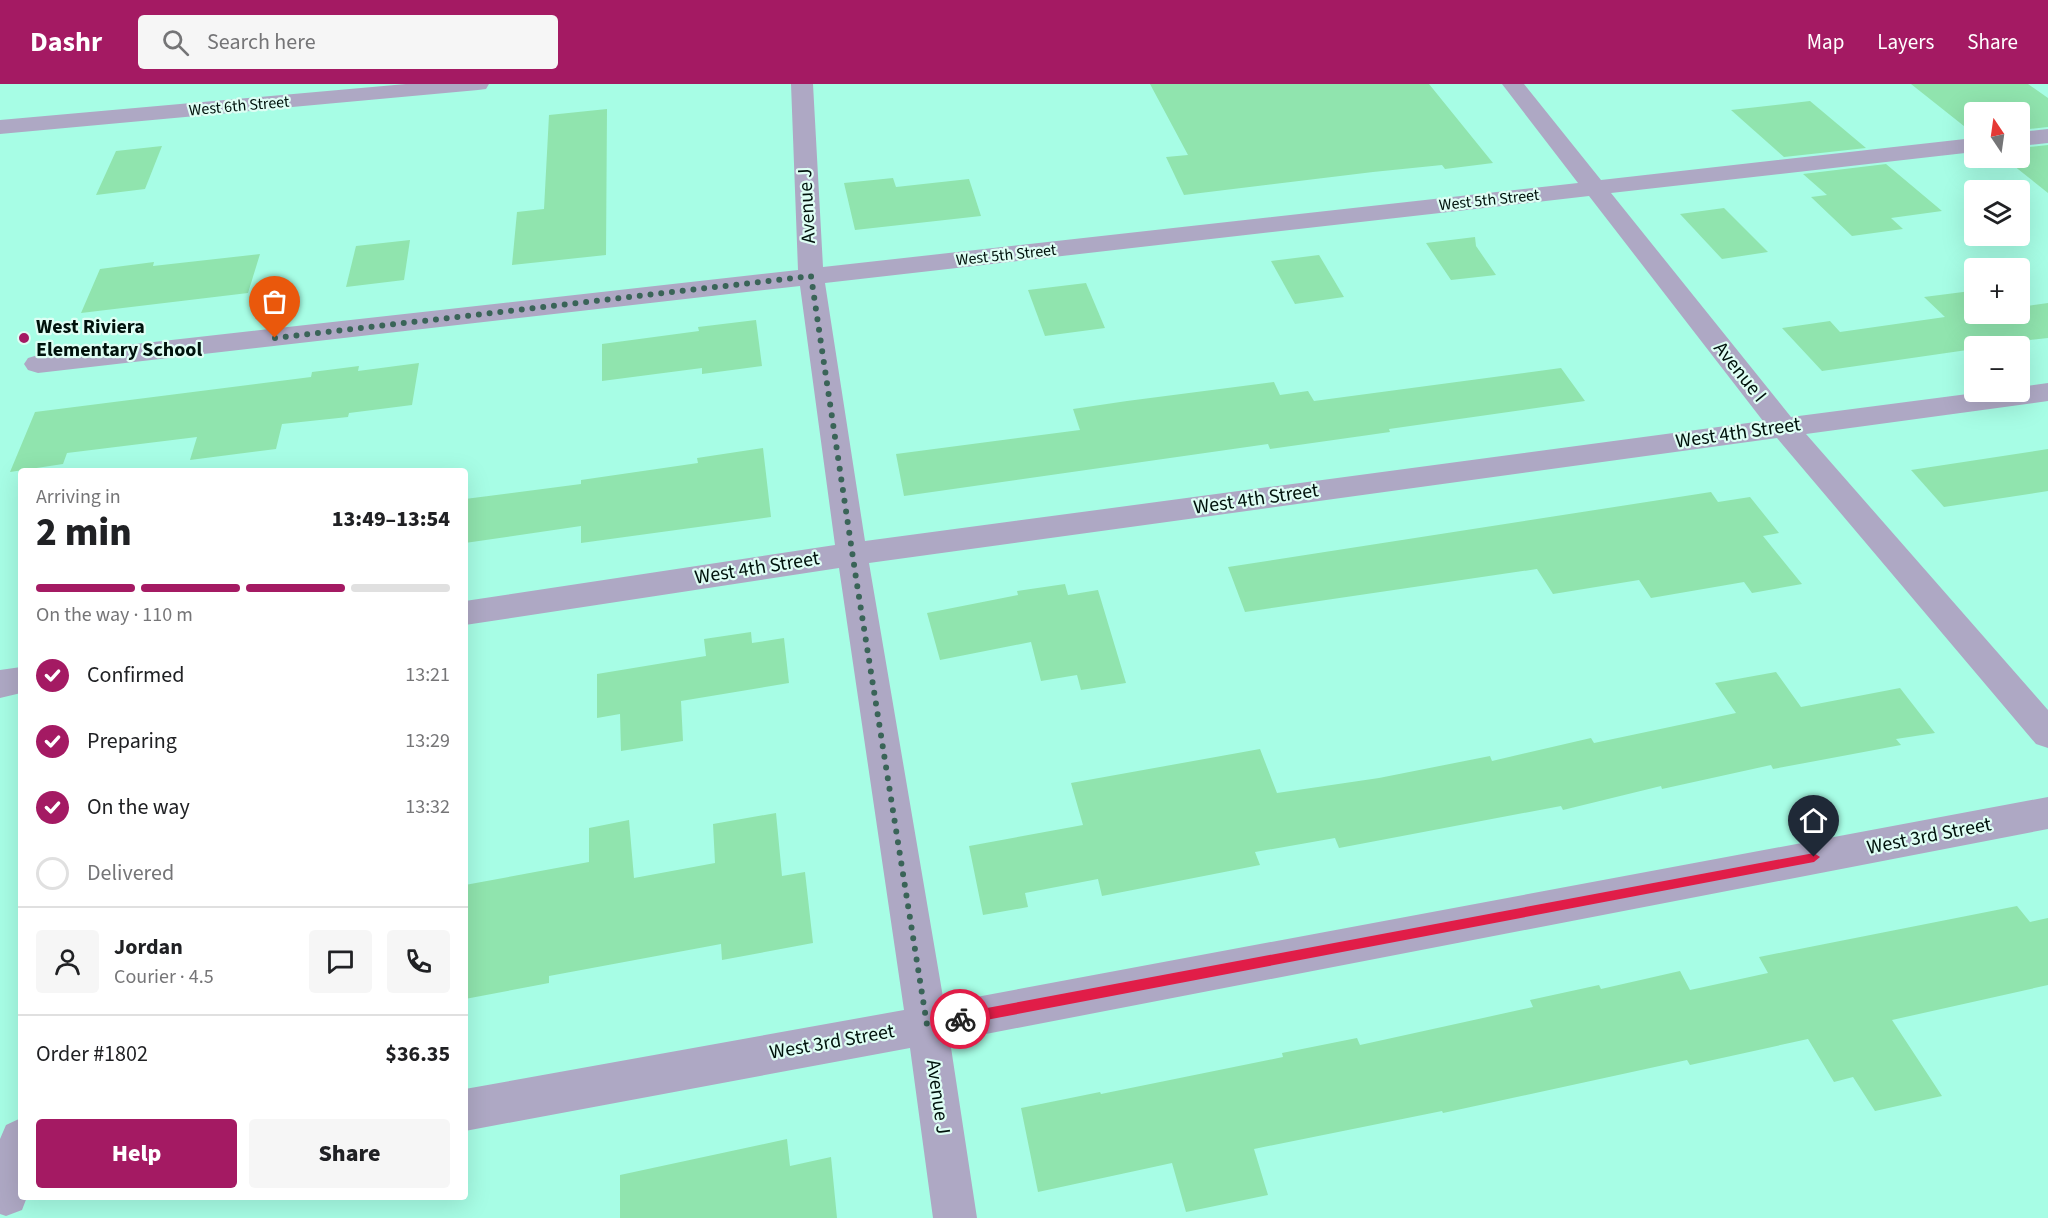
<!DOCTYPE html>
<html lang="en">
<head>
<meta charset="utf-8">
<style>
	body { margin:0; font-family:"Source Sans 3",sans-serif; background:#f6f6f6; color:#202124; height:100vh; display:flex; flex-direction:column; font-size:22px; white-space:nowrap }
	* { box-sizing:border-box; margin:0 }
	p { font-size:20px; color:#757577 }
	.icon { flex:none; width:33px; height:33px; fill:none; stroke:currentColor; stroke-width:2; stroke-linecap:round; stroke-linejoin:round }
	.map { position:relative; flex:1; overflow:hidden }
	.sheet { position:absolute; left:18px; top:384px; width:450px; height:732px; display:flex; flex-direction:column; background:#fff; border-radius:6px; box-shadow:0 6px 24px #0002 }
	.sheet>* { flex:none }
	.needle { width:39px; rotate:347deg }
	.buttons { position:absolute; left:1964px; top:18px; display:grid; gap:12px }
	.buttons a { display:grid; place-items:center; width:66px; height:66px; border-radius:6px; background:#fff; box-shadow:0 6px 24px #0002; font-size:30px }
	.pin { position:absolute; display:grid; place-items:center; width:51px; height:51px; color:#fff; margin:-62px -26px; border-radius:50% 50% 50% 0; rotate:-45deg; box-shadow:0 0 6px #0007 }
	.pin .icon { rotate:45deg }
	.courier { position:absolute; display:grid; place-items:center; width:60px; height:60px; margin:-30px; border:4px solid #e11d48; border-radius:50%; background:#fff; color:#222; box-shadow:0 2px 8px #0007 }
	.summary em { font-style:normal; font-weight:800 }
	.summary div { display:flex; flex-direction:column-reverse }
	.summary { display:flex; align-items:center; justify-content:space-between; height:102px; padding:0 18px }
	h1 { font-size:39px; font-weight:800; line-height:45px }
	.bar { display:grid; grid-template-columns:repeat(4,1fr); gap:9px 6px; align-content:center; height:72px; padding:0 18px }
	.bar i { height:8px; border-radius:4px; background:#e0e0e0 }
	.bar .on { background:#a41a63 }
	.bar p { grid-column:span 4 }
	.line { display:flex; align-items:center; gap:15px; padding:0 18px; border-top:2px solid #e0e0e0 }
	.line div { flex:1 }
	.round { display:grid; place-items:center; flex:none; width:63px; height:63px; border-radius:6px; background:#f6f6f6 }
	ol { padding:0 18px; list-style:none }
	li { display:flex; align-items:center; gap:18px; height:66px }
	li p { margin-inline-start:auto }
	li .icon { padding:6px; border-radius:50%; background:#a41a63; color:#fff; stroke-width:4 }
	li:last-child { color:#757577 }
	li i { width:33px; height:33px; border:3px solid #e0e0e0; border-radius:50% }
	.primary-button { display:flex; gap:12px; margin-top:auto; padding:12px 18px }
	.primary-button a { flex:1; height:69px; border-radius:6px; background:#a41a63; color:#fff; font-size:24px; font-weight:800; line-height:69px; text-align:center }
	.primary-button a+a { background:#f6f6f6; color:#202124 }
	header { display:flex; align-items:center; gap:36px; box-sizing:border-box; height:84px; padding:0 30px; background:#a41a63; color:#fff }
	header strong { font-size:28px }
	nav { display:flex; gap:33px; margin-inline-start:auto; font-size:21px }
	.search { width:420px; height:54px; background:#f6f6f6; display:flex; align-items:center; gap:15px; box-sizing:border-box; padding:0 21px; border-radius:6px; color:#757577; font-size:22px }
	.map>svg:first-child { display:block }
	.building { fill:#90e4ae }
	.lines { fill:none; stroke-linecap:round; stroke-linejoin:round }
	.minor { fill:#aea8c4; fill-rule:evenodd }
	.route { fill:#e11d48 }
	.done { stroke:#3a6458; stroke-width:6; stroke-dasharray:0 10.8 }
	.poi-dot { fill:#a41a63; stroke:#defef4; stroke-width:2 }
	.labels { text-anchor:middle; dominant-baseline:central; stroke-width:4.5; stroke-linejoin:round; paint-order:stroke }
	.far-street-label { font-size:16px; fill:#00120c; stroke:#defef4 }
	.street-label { font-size:20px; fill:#00120c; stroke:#defef4 }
	.poi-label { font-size:20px; font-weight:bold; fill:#00120c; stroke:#defef4; text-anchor:start }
</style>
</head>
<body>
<header>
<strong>Dashr</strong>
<div class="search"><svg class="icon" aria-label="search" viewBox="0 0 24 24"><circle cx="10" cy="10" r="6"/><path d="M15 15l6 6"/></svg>Search here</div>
<nav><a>Map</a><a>Layers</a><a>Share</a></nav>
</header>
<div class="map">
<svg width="2048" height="1134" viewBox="0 0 2048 1134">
	<rect width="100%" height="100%" fill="#a7fde5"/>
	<g class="building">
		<path d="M1150,0H1429L1493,79L1445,85L1442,81L1373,88L1184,111L1166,73L1188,71Z"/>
		<path d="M1911,0H2028L2048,14V43L2019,46V28H1974V50Z"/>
		<path d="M1810,17L1866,64L1784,73L1731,26Z"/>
		<path d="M607,25L606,171L512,181L517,128L544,125L549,31Z"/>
		<path d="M2048,61V109L2004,74H2019V64Z"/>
		<path d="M162,62L145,105L96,111L116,67Z"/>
		<path d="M1886,80L1942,127L1891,134L1903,145L1852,152L1811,113L1827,111L1803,90Z"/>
		<path d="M893,94L896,103L969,95L981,132L855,146L844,99Z"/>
		<path d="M1724,124L1768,168L1722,175L1680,130Z"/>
		<path d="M1475,153L1476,162L1496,191L1451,196L1426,159Z"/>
		<path d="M410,156L404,196L346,203L356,162Z"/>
		<path d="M260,170L248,209L81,229L100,185L154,178L153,182Z"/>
		<path d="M1319,171L1344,213L1295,220L1271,177Z"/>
		<path d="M1086,199L1105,244L1045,252L1028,206Z"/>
		<path d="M1971,207L1974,210V230H2019V223L2048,219V254L1974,262V265L1822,287L1782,244L1830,237L1840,248L1945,233L1924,213Z"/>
		<path d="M756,236L762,282L702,290V284L602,297V260L699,247L698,243Z"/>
		<path d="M419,279L412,321L349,329L348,333L282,340L276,365L190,376L197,353L67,369L63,380L10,388L35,328L311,293L312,288L359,282L358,287Z"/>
		<path d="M1561,284L1585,317L1389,345L1390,348L1270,365L1268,360L904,412L896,370L1080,346L1073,325L1127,317L1274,298L1280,311L1308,307L1314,317Z"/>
		<path d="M763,364L771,433L581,459V442L465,459V415L581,400V396L698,379L697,374Z"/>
		<path d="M2048,365V407L1944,423L1911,386Z"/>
		<path d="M1711,408L1718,418L1750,413L1779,449L1763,452L1802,500L1752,509L1744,498L1651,514L1639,496L1553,510L1537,485L1245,528L1228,483Z"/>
		<path d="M1065,500L1068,511L1098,506L1126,599L1081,606L1077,591L1041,597L1031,558L940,576L927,529L1018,511L1017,507Z"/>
		<path d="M751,548L752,559L784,554L789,599L681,617L683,657L621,667L620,630L597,634V590L706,572L704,555Z"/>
		<path d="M1776,588L1801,623L1900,604L1935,649L1896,655L1901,661L1773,685L1771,681L1662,705L1661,702L1563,726L1561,722L1339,764L1335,754L1255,768L1260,781L1102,812L1098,795L1025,809L1028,823L983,831L969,762L1083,741L1071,699L1260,665L1277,709L1379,694L1490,672L1492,677L1591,654L1594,659L1736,629L1715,599Z"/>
		<path d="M776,729L782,792L805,788L813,859L722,876L721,860L549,892V899L465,915V801L589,778V744L629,736L634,794L715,779L713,740Z"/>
		<path d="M2017,822L2030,838L2048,834V901L1892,936L1942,1012L1875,1027L1853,993L1834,998L1808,955L1690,981L1687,976L1443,1029L1442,1027L1254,1065L1268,1111L1186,1128L1172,1079L1038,1108L1021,1024L1100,1008L1101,1010L1283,973L1282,969L1357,954L1360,961L1533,923L1530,916L1599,901L1601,905L1680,887L1690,906L1768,889L1759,873Z"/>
		<path d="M787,1055L790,1082L831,1073L837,1134H620V1091Z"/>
	</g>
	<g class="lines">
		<g class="minor">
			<path d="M406,0H489L486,5L478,6L0,50V36Z"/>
			<path d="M791,0H813L823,183L1578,99L1502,0H1524L1601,96L1974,54V68L1611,109L1791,333L1983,308H2019V303L2048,299V317L1806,350L2048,626V664L2036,660L1777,354L869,479L944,919L2048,713V745L950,957L977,1134H933L910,964L465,1047V1005L904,926L839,484L465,541V517L835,461L800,202L38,289L28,286L24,280L28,274L38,271L798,186ZM1589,112L1763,337L865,457L825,199Z"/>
			<path d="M2048,45V59L2019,62V48Z"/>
			<path d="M21,583V609L0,614V586Z"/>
			<path d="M21,1034V1113H27L22,1126L6,1132L0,1130V1055L6,1041Z"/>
		</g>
	</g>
	<path class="route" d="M1814,769L1820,773L1814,778L960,941L954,935L960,929Z"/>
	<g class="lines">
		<path class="done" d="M275,254L811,192L856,494L927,941L960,935"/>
	</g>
	<circle class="poi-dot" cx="24" cy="254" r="6"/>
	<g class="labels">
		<g class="far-street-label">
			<text transform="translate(239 22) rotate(-5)">West 6th Street</text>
			<text transform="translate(1489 116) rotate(-6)">West 5th Street</text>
			<text transform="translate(1006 171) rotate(-6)">West 5th Street</text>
		</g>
		<g class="street-label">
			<text transform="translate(807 122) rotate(-93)">Avenue J</text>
			<text transform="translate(1740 288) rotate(51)">Avenue I</text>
			<text transform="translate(1738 349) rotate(-8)">West 4th Street</text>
			<text transform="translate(1256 415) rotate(-8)">West 4th Street</text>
			<text transform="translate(757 484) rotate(-9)">West 4th Street</text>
			<text transform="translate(1929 752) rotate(-11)">West 3rd Street</text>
			<text transform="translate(832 958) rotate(-10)">West 3rd Street</text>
			<text transform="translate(938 1013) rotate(82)">Avenue J</text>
		</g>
		<g class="poi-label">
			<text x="36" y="243">West Riviera<tspan x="36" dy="23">Elementary School</tspan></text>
		</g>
	</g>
</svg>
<div class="buttons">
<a><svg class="needle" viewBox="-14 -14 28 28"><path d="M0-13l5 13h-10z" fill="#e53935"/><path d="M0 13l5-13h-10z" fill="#757577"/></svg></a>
<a><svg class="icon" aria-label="layers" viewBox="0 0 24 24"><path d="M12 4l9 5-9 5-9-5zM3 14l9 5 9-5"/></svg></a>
<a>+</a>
<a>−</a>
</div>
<div class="pin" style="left:275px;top:254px;background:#ea580c"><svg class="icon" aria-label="bag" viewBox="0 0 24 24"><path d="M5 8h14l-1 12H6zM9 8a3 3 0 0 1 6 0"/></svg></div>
<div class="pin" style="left:1814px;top:773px;background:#1f2937"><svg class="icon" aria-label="home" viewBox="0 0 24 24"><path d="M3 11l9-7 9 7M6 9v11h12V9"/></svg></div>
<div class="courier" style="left:960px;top:935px"><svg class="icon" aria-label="bike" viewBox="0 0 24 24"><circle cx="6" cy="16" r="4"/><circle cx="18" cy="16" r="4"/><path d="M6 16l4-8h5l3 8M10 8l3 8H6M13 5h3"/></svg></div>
<section class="sheet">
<div class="summary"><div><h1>2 min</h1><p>Arriving in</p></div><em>13:49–13:54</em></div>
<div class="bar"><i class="on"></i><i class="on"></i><i class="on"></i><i></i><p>On the way · 110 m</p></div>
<ol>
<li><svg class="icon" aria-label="check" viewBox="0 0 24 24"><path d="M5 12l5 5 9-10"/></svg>Confirmed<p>13:21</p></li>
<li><svg class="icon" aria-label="check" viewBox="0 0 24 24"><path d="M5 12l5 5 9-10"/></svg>Preparing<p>13:29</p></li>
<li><svg class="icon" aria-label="check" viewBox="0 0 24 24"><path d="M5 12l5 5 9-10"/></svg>On the way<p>13:32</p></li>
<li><i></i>Delivered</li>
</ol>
<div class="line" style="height:108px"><a class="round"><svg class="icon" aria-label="person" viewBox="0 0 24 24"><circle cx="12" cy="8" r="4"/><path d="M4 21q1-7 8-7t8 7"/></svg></a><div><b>Jordan</b><p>Courier · 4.5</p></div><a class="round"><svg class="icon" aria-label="chat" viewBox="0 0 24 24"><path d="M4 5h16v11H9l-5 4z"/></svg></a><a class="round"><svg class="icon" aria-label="phone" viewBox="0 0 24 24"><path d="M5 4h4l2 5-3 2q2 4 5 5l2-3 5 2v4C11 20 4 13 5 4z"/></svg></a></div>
<div class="line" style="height:78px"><div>Order #1802</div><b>$36.35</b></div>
<div class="primary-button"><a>Help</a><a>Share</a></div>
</section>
</div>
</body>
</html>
